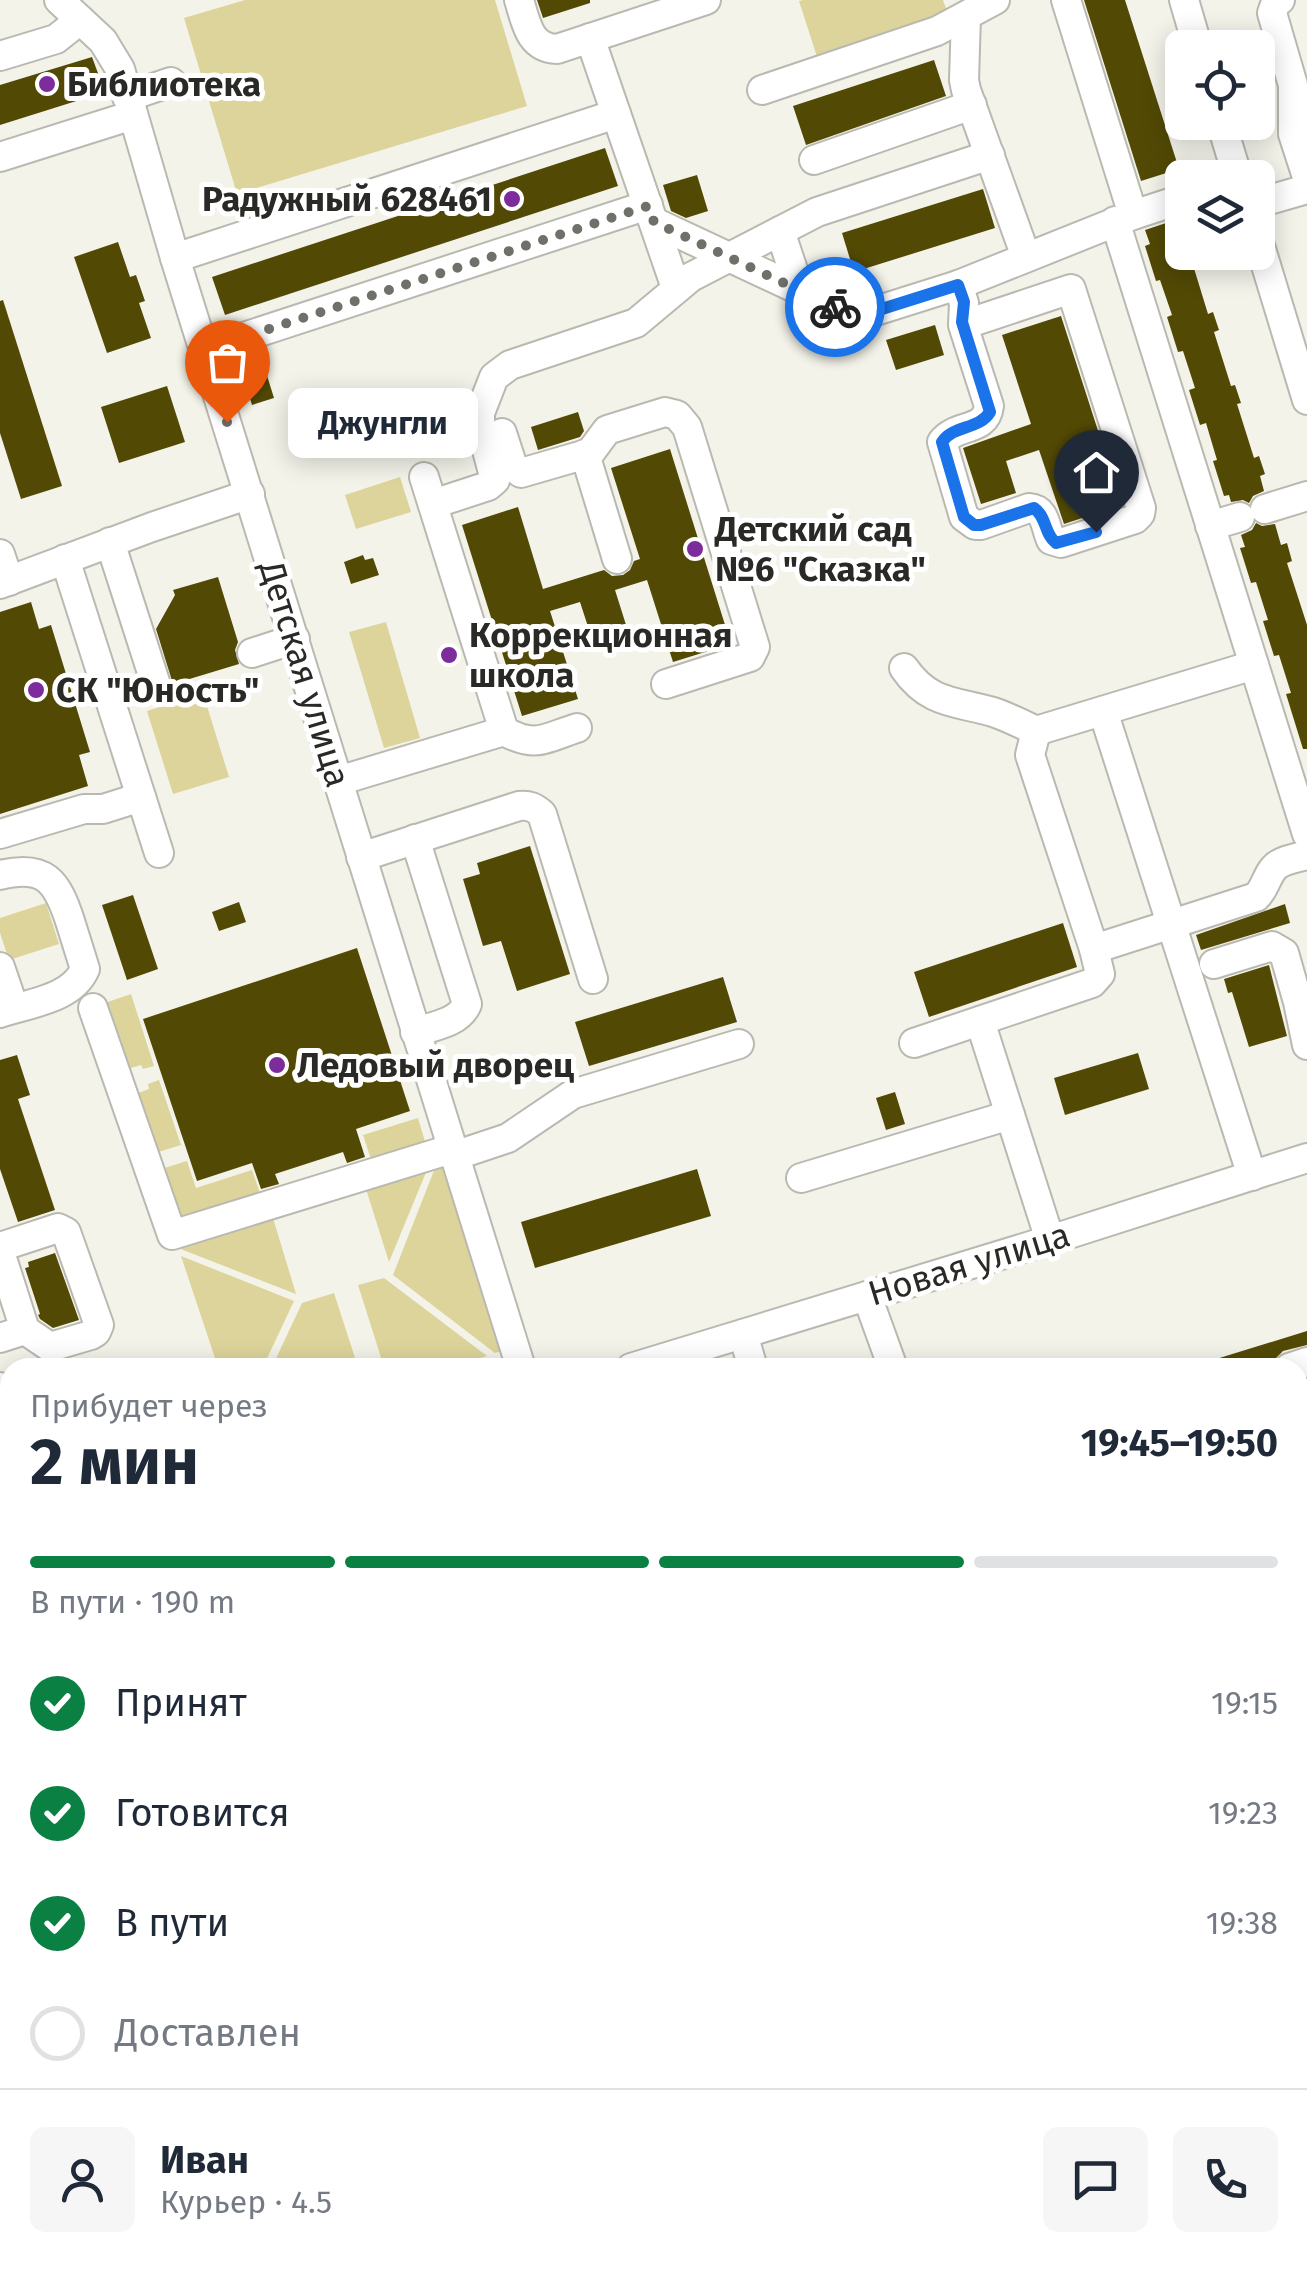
<!DOCTYPE html>
<html lang="ru">
<head>
<meta charset="utf-8">
<style>
	body { margin:0; font-family:"Fira Sans",sans-serif; background:#f6f6f7; color:#1f2937; height:100vh; display:flex; flex-direction:column; font-size:38px; white-space:nowrap }
	* { box-sizing:border-box; margin:0 }
	p { font-size:32px; color:#747a83 }
	.icon { flex:none; width:55px; height:55px; fill:none; stroke:currentColor; stroke-width:2; stroke-linecap:round; stroke-linejoin:round }
	.map { position:relative; flex:1; overflow:hidden }
	.side { position:absolute; left:0px; top:1358px; width:1308px; height:932px; display:flex; flex-direction:column; background:#fff; border-radius:30px 30px 0 0; box-shadow:0 5px 25px #0003 }
	.side>* { flex:none }
	.fabs { position:absolute; left:1165px; top:30px; display:grid; gap:20px }
	.fabs a { display:grid; place-items:center; width:110px; height:110px; border-radius:15px; background:#fff; box-shadow:0 5px 25px #0003; font-size:50px }
	.pin { position:absolute; display:grid; place-items:center; width:85px; height:85px; color:#fff; margin:-102px -42px; border-radius:50% 50% 50% 0; rotate:-45deg; box-shadow:0 0 10px #0007 }
	.pin .icon { rotate:45deg }
	.courier { position:absolute; display:grid; place-items:center; width:100px; height:100px; margin:-50px; border:8px solid #1a73e8; border-radius:50%; background:#fff; color:#222; box-shadow:0 2px 12px #0007 }
	.bubble { position:absolute; height:70px; border-radius:15px; background:#fff; box-shadow:0 5px 25px #0003; font-size:32px; font-weight:700; line-height:70px; text-align:center }
	.summary em { font-style:normal; font-weight:700 }
	.summary div { display:flex; flex-direction:column-reverse }
	.summary { display:flex; align-items:center; justify-content:space-between; height:170px; padding:0 30px }
	h1 { font-size:65px; font-weight:700; line-height:75px }
	.bar { display:grid; grid-template-columns:repeat(4,1fr); gap:15px 10px; align-content:center; height:120px; padding:0 30px }
	.bar i { height:12px; border-radius:8px; background:#e0e1e3 }
	.bar .selected { background:#0b8043 }
	.bar p { grid-column:span 4 }
	.line { display:flex; align-items:center; gap:25px; padding:0 30px; border-top:2px solid #e0e1e3 }
	.line div { flex:1 }
	.round { display:grid; place-items:center; flex:none; width:105px; height:105px; border-radius:15px; background:#f6f6f7 }
	ol { padding:0 30px; list-style:none }
	li { display:flex; align-items:center; gap:30px; height:110px }
	li p { margin-inline-start:auto }
	li .icon { padding:10px; border-radius:50%; background:#0b8043; color:#fff; stroke-width:4 }
	li:last-child { color:#747a83 }
	li i { width:55px; height:55px; border:5px solid #e0e1e3; border-radius:50% }
	.map>svg:first-child { display:block }
	.green { fill:#ddd49b }
	.building { fill:#524905 }
	.lines { fill:none; stroke-linecap:round; stroke-linejoin:round }
	.minor-casing { stroke:#bab9b1; stroke-width:32 }
	.minor { stroke:#fff; stroke-width:28 }
	.done { stroke:#70706b; stroke-width:10; stroke-dasharray:0 18 }
	.route { stroke:#1a73e8; stroke-width:12 }
	.poi-dot { fill:#7d2c9c; stroke:#fff; stroke-width:4 }
	.labels { text-anchor:middle; dominant-baseline:central; stroke-width:10; stroke-linejoin:round; paint-order:stroke }
	.poi-label { font-size:35px; font-weight:bold; fill:#292926; stroke:#fff; text-anchor:start }
	.street-label { font-size:35px; fill:#292926; stroke:#fff }
</style>
</head>
<body>
<div class="map">
<svg width="1307" height="2289" viewBox="0 0 1307 2289">
	<rect width="100%" height="100%" fill="#f4f3ea"/>
	<g class="green">
		<path d="M245,0H495L527,106L237,194L184,18Z"/>
		<path d="M803,0H943L948,14L819,63L799,1Z"/>
		<path d="M400,477L411,512L356,529L345,495Z"/>
		<path d="M386,622L420,738L384,748L349,632Z"/>
		<path d="M203,693L229,777L173,794L147,711Z"/>
		<path d="M46,903L59,944L9,960L0,933V918Z"/>
		<path d="M131,994L154,1066L143,1069L141,1065L124,1070L102,1004Z"/>
		<path d="M159,1080L181,1145L152,1154L133,1095L149,1089L148,1084Z"/>
		<path d="M418,1118L426,1145L372,1162L363,1135Z"/>
		<path d="M187,1161L196,1188L252,1170L260,1193L175,1221L158,1170Z"/>
		<path d="M446,1165L505,1350L495,1353L393,1275L435,1168Z"/>
		<path d="M427,1170L389,1262L366,1189Z"/>
		<path d="M273,1218L296,1294L178,1248Z"/>
		<path d="M181,1256L294,1301L263,1367H218Z"/>
		<path d="M384,1278L487,1356L449,1367H384L358,1285Z"/>
		<path d="M334,1293L358,1367H272L302,1303Z"/>
	</g>
	<g class="building">
		<path d="M537,0H590V3L543,18Z"/>
		<path d="M1084,0H1125L1179,169L1141,181Z"/>
		<path d="M92,57L105,92L0,125V85Z"/>
		<path d="M934,60L946,96L806,145L793,106Z"/>
		<path d="M605,148L618,186L225,315L212,277Z"/>
		<path d="M697,175L708,211L686,218L671,211L663,185Z"/>
		<path d="M983,189L995,228L854,272L842,233Z"/>
		<path d="M1178,219L1182,233V252H1189L1208,314L1213,312L1219,330L1214,332L1231,386L1235,385L1241,403L1237,404L1254,458L1259,456L1265,474L1260,476L1264,491L1253,496L1249,503L1243,500L1231,502L1229,495L1224,496L1213,461L1217,460L1206,423L1200,425L1189,390L1195,388L1183,351L1178,352L1167,317L1172,315L1160,280L1156,281L1145,246L1150,244L1145,230Z"/>
		<path d="M118,242L130,277L136,275L145,301L139,303L151,338L107,353L74,257Z"/>
		<path d="M3,300L62,486L21,499L0,433V301Z"/>
		<path d="M1061,316L1122,505L1064,524L1039,450L1006,461L1016,493L981,504L963,448L1031,424L1002,335Z"/>
		<path d="M935,325L944,355L896,370L886,340Z"/>
		<path d="M264,366L274,398L252,405L242,373Z"/>
		<path d="M167,386L185,442L119,463L101,407Z"/>
		<path d="M578,412L584,431L580,437L538,450L531,427Z"/>
		<path d="M670,449L731,644L673,662L647,580L615,590L627,628L592,639L580,602L550,611L578,699L522,716L462,525L518,507L543,589L604,570L612,576L623,575L630,570L634,561L640,559L611,468Z"/>
		<path d="M1256,523L1262,526L1275,524L1281,545L1287,543L1292,561L1287,563L1307,625V749H1303L1286,694L1291,693L1279,655L1274,656L1263,621L1268,620L1256,582L1251,583L1240,548L1245,547L1241,535L1252,530Z"/>
		<path d="M363,555L365,560L373,558L379,575L351,584L344,562Z"/>
		<path d="M218,577L238,642L235,650L239,664L173,684L156,629L175,595L173,590Z"/>
		<path d="M31,602L39,629L51,625L90,752L79,755L88,786L0,814V612Z"/>
		<path d="M530,846L570,974L517,991L501,941L483,946L463,879L480,874L477,863Z"/>
		<path d="M133,895L158,969L127,980L102,905Z"/>
		<path d="M239,902L246,922L219,931L212,912Z"/>
		<path d="M1285,904L1290,923L1201,950L1196,935Z"/>
		<path d="M1063,923L1077,967L929,1017L914,972Z"/>
		<path d="M357,948L410,1111L356,1129L365,1157L347,1163L343,1152L275,1174L279,1184L261,1189L252,1163L197,1181L143,1019Z"/>
		<path d="M1269,965L1287,1036L1249,1047L1232,992L1228,993L1224,979Z"/>
		<path d="M723,977L737,1022L589,1066L575,1022Z"/>
		<path d="M1138,1053L1149,1089L1065,1115L1054,1078Z"/>
		<path d="M17,1055L30,1095L18,1099L55,1210L18,1222L0,1169V1060Z"/>
		<path d="M895,1092L905,1124L886,1130L876,1098Z"/>
		<path d="M697,1169L711,1216L535,1268L521,1222Z"/>
		<path d="M55,1253L79,1320L53,1328L40,1319L38,1315L40,1314L25,1268L29,1267L28,1262Z"/>
		<path d="M1307,1331V1345L1283,1351L1274,1360L1250,1368H1200V1364Z"/>
	</g>
	<g class="lines">
		<g class="minor-casing">
			<g id="minor">
				<path d="M59,0L103,41L120,69L175,258L521,1368"/>
				<path d="M519,0C526,22 529,48 557,49L706,0"/>
				<path d="M1066,0L1133,215"/>
				<path d="M1184,0L1198,48"/>
				<path d="M1280,0L1276,2L1272,13L1293,85V134L1307,177"/>
				<path d="M966,16L964,80L966,90L1026,257"/>
				<path d="M590,38L676,288"/>
				<path d="M0,56L56,39L80,20"/>
				<path d="M762,90L937,31L995,0"/>
				<path d="M127,97L171,82"/>
				<path d="M1221,122L1238,178"/>
				<path d="M0,157L133,115"/>
				<path d="M814,160L972,105"/>
				<path d="M1258,203L1307,189"/>
				<path d="M1115,221L1307,834"/>
				<path d="M654,222L842,310L855,314H866L958,285L1133,215L1182,199"/>
				<path d="M780,231L800,291"/>
				<path d="M1258,239L1307,400"/>
				<path d="M175,258L616,114"/>
				<path d="M958,285L964,303L963,325L989,406C986,433 956,423 942,442L964,517L975,525H981L1029,508C1046,509 1045,527 1051,540L1061,543L1135,519L1140,514L1141,508L1071,289L963,325"/>
				<path d="M204,350L648,205"/>
				<path d="M502,433L513,467L521,473L590,453L607,430L665,412L677,415L687,427L755,647L750,657L666,684"/>
				<path d="M585,454L617,559"/>
				<path d="M424,477L504,731C536,749 545,738 577,728"/>
				<path d="M433,504L488,486L495,480L480,424V413L494,377L510,365L636,323L691,277L817,212L990,155"/>
				<path d="M1265,509L1307,496"/>
				<path d="M1210,526L1240,517"/>
				<path d="M110,542L156,685"/>
				<path d="M0,554L9,581"/>
				<path d="M65,559L159,853"/>
				<path d="M0,584L152,527L250,494"/>
				<path d="M252,653L295,639"/>
				<path d="M904,668C929,704 954,701 993,712C1008,717 1022,724 1036,731L1254,665"/>
				<path d="M1103,711L1252,1176"/>
				<path d="M338,781L504,731"/>
				<path d="M0,834L84,809H103L141,797"/>
				<path d="M415,839L467,1004C459,1023 434,1026 415,1032"/>
				<path d="M361,857L519,806C529,805 534,807 542,814L593,979"/>
				<path d="M0,875C45,864 57,881 70,921C75,937 80,953 85,969C72,999 30,1003 0,1013"/>
				<path d="M1094,949L1256,897C1265,889 1266,877 1274,868C1281,860 1297,858 1307,855"/>
				<path d="M1214,964L1272,946L1284,953L1298,1002L1307,1045"/>
				<path d="M0,967L14,1008"/>
				<path d="M93,1008L172,1235L451,1149"/>
				<path d="M980,1021L1050,1240"/>
				<path d="M914,1043L1092,983L1100,974L1094,949L1030,755L1036,731"/>
				<path d="M454,1156L508,1138L573,1094L739,1044"/>
				<path d="M801,1178L1010,1115"/>
				<path d="M0,1247L58,1228L66,1232L99,1325L96,1332L91,1335L50,1347L25,1330L0,1338"/>
				<path d="M0,1252L25,1330"/>
				<path d="M867,1296L893,1368"/>
				<path d="M743,1334L753,1368"/>
				<path d="M631,1368L1050,1240L1307,1158"/>
				<path d="M1289,1368L1307,1362"/>
				<path d="M0,1387L10,1418"/>
				<path d="M1298,1428L1307,1426"/>
				<path d="M1298,1501L1307,1498"/>
				<path d="M0,1569L10,1566"/>
				<path d="M1298,1751L1307,1772"/>
				<path d="M0,1839L10,1835"/>
				<path d="M0,1870H10"/>
				<path d="M1298,1903L1307,1904"/>
				<path d="M1298,1934L1307,1933"/>
				<path d="M0,1999L10,1996"/>
				<path d="M1298,1999L1307,1996"/>
				<path d="M0,2033L10,2065"/>
				<path d="M1298,2067L1307,2064"/>
				<path d="M1298,2125L1307,2123"/>
				<path d="M1298,2219L1307,2249"/>
				<path d="M350,2280L352,2289"/>
				<path d="M426,2280L429,2289"/>
				<path d="M1185,2280L1187,2289"/>
				<path d="M1251,2280L1254,2289"/>
				<path d="M0,2282L2,2289"/>
				<path d="M95,2289L127,2280"/>
				<path d="M270,2289L303,2280"/>
				<path d="M510,2289L540,2280"/>
				<path d="M730,2289L760,2280"/>
				<path d="M957,2289L987,2280"/>
			</g>
		</g>
		<use href="#minor" class="minor"/>
	</g>
	<g class="lines">
		<path class="done" d="M227,422L204,350L648,206L654,222L835,307"/>
		<path class="route" d="M835,307L854,314H866L958,285L964,302L962,322L990,412C979,430 953,425 942,442L964,517L974,525H981L1034,508C1047,517 1044,534 1056,543L1096,532"/>
	</g>
	<g class="poi-dot">
		<circle cx="47" cy="84" r="10"/>
		<circle cx="512" cy="199" r="10"/>
		<circle cx="695" cy="549" r="10"/>
		<circle cx="449" cy="655" r="10"/>
		<circle cx="36" cy="690" r="10"/>
		<circle cx="277" cy="1065" r="10"/>
	</g>
	<g class="labels">
		<g class="poi-label">
			<text x="67" y="84">Библиотека</text>
			<text x="492" y="199" text-anchor="end">Радужный 628461</text>
			<text x="715" y="529">Детский сад<tspan x="715" dy="40">№6 "Сказка"</tspan></text>
			<text x="469" y="635">Коррекционная<tspan x="469" dy="40">школа</tspan></text>
			<text x="56" y="690">СК "Юность"</text>
			<text x="297" y="1065">Ледовый дворец</text>
		</g>
		<g class="street-label">
			<text transform="translate(305 674) rotate(73)">Детская улица</text>
			<text transform="translate(969 1264) rotate(-17)">Новая улица</text>
		</g>
	</g>
</svg>
<div class="fabs">
<a><svg class="icon" aria-label="locate" viewBox="0 0 24 24"><circle cx="12" cy="12" r="6"/><path d="M12 2v4M12 18v4M2 12h4M18 12h4"/></svg></a>
<a><svg class="icon" aria-label="layers" viewBox="0 0 24 24"><path d="M12 4l9 5-9 5-9-5zM3 14l9 5 9-5"/></svg></a>
</div>
<div class="pin" style="left:227px;top:422px;background:#ea580c"><svg class="icon" aria-label="bag" viewBox="0 0 24 24"><path d="M5 8h14l-1 12H6zM9 8a3 3 0 0 1 6 0"/></svg></div>
<div class="pin" style="left:1096px;top:532px;background:#1f2937"><svg class="icon" aria-label="home" viewBox="0 0 24 24"><path d="M3 11l9-7 9 7M6 9v11h12V9"/></svg></div>
<div class="courier" style="left:835px;top:307px"><svg class="icon" aria-label="bike" viewBox="0 0 24 24"><circle cx="6" cy="16" r="4"/><circle cx="18" cy="16" r="4"/><path d="M6 16l4-8h5l3 8M10 8l3 8H6M13 5h3"/></svg></div>
<div class="bubble" style="left:288px;top:388px;width:190px">Джунгли</div>
<section class="side">
<div class="summary"><div><h1>2 мин</h1><p>Прибудет через</p></div><em>19:45–19:50</em></div>
<div class="bar"><i class="selected"></i><i class="selected"></i><i class="selected"></i><i></i><p>В пути · 190 m</p></div>
<ol>
<li><svg class="icon" aria-label="check" viewBox="0 0 24 24"><path d="M5 12l5 5 9-10"/></svg>Принят<p>19:15</p></li>
<li><svg class="icon" aria-label="check" viewBox="0 0 24 24"><path d="M5 12l5 5 9-10"/></svg>Готовится<p>19:23</p></li>
<li><svg class="icon" aria-label="check" viewBox="0 0 24 24"><path d="M5 12l5 5 9-10"/></svg>В пути<p>19:38</p></li>
<li><i></i>Доставлен</li>
</ol>
<div class="line" style="height:180px"><a class="round"><svg class="icon" aria-label="person" viewBox="0 0 24 24"><circle cx="12" cy="8" r="4"/><path d="M4 21q1-7 8-7t8 7"/></svg></a><div><b>Иван</b><p>Курьер · 4.5</p></div><a class="round"><svg class="icon" aria-label="chat" viewBox="0 0 24 24"><path d="M4 5h16v11H9l-5 4z"/></svg></a><a class="round"><svg class="icon" aria-label="phone" viewBox="0 0 24 24"><path d="M5 4h4l2 5-3 2q2 4 5 5l2-3 5 2v4C11 20 4 13 5 4z"/></svg></a></div>
</section>
</div>
</body>
</html>
